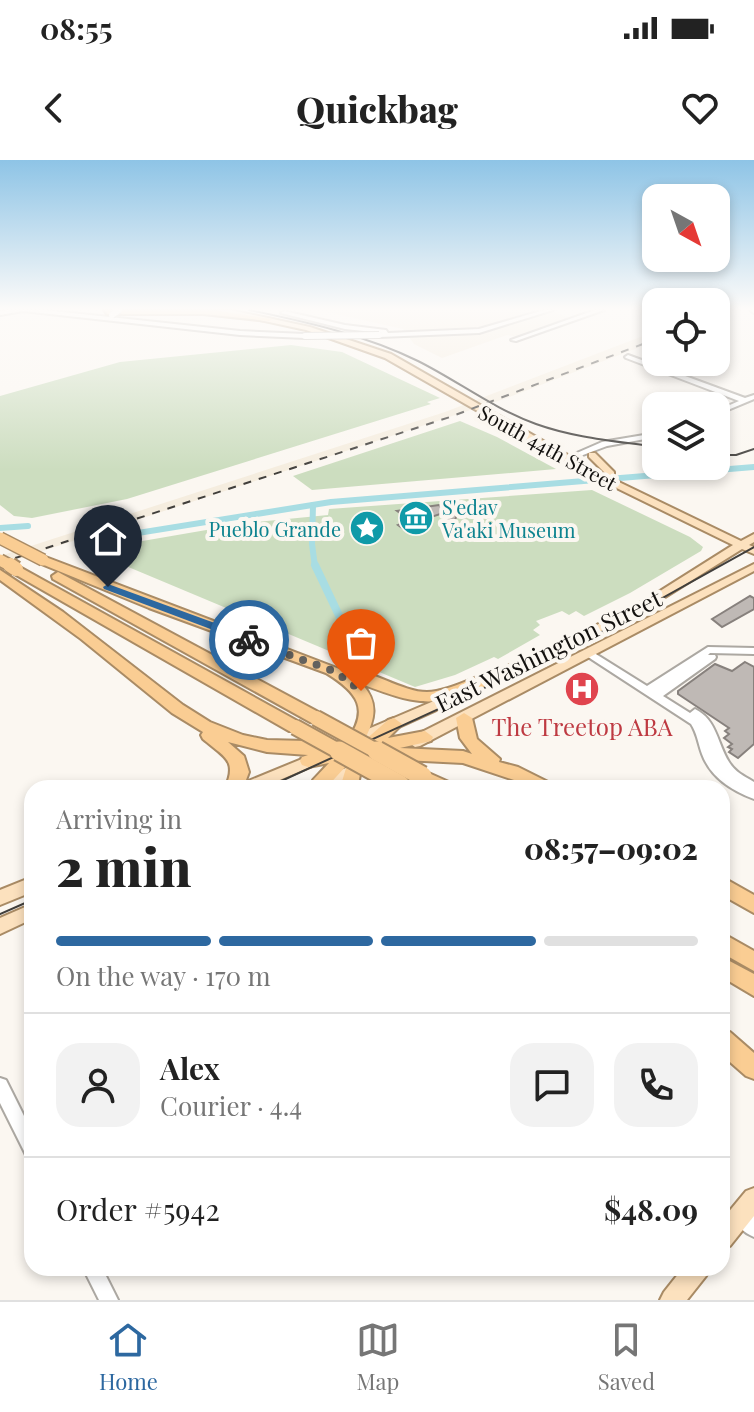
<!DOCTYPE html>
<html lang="en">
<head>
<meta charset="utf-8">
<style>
	body { margin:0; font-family:"Playfair Display",serif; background:#f2f2f2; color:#222; height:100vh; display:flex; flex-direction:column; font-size:30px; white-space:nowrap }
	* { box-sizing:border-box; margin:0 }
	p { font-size:26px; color:#767676 }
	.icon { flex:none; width:44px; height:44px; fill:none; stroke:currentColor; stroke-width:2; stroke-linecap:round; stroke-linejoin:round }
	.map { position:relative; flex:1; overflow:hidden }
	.details { position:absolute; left:24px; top:620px; width:706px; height:496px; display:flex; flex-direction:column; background:#fff; border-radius:24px; box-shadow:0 4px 12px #0003 }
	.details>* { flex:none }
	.needle { width:52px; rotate:140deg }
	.fabs { position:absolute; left:642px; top:24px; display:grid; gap:16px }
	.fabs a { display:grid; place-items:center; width:88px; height:88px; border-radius:16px; background:#fff; box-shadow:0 4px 12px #0003; font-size:40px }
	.pin { position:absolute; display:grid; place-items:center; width:68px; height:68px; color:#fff; margin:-82px -34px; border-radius:50% 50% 50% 0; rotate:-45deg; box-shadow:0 0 8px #0007 }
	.pin .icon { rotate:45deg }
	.courier { position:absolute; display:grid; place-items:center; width:80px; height:80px; margin:-40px; border:6px solid #2d68a0; border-radius:50%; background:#fff; color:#222; box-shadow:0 2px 10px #0007 }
	.overview em { font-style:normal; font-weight:800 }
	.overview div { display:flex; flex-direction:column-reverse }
	.overview { display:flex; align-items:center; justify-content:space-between; height:136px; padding:0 32px }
	h1 { font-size:52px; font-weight:800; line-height:60px }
	.bar { display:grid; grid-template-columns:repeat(4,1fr); gap:12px 8px; align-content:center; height:96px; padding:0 32px }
	.bar i { height:10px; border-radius:6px; background:#e0e0e0 }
	.bar .active { background:#2d68a0 }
	.bar p { grid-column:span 4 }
	.line { display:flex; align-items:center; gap:20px; padding:0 32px; border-top:2px solid #e0e0e0 }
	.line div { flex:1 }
	.round { display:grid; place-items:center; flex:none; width:84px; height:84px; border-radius:24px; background:#f2f2f2 }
	.status { display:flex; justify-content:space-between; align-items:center; height:56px; padding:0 40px; background:#fff; direction:ltr }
	.status svg { height:22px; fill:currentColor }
	header { display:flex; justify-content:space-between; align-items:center; height:104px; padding:0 32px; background:#fff; font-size:36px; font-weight:800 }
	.tabs { display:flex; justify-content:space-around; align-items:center; height:112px; border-top:2px solid #e0e0e0; background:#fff; font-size:22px; color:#767676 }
	.tabs a { display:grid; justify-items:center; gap:4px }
	.tabs .active { color:#2d68a0 }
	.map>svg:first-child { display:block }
	.built { fill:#f5eddf }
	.green { fill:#ccddbf }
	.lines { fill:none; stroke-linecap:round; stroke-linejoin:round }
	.canal-far1 { stroke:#a8dde3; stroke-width:6 }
	.canal { stroke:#a8dde3; stroke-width:8 }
	.building { fill:#bfb9b5; stroke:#87817d; stroke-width:2 }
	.minor-casing { stroke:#aca8a2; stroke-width:4 }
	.major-casing { stroke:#a98b65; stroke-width:4 }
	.highway-casing { stroke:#a98b65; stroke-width:4 }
	.minor { fill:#fff; fill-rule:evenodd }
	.major { fill:#fce1be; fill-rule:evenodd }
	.highway { fill:#facd93; fill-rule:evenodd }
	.tram { stroke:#413f3c; stroke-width:2 }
	.rail { stroke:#413f3c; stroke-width:2; stroke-dasharray:8 8; stroke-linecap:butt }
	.minor-bridge-casing { stroke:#aca8a2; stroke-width:8; stroke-linecap:butt }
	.highway-bridge-far2-casing { stroke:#a98b65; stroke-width:14; stroke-linecap:butt }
	.highway-bridge-far1-casing { stroke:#a98b65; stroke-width:18; stroke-linecap:butt }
	.highway-bridge-casing { stroke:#a98b65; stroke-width:23; stroke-linecap:butt }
	.minor-bridge { stroke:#fff; stroke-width:6 }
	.highway-bridge-far2 { stroke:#facd93; stroke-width:11 }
	.highway-bridge-far1 { stroke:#facd93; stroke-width:14 }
	.highway-bridge { stroke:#facd93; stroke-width:19 }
	.route { fill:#2d68a0 }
	.done { stroke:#64625e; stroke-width:8; stroke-dasharray:0 14.4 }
	.labels { text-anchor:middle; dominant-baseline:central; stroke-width:8; stroke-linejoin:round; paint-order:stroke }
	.far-street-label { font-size:20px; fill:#13110f; stroke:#fbf7f1 }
	.far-culture-label { font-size:20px; fill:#0d838f; stroke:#fbf7f1; text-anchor:start }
	.street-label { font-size:24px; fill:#13110f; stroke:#fbf7f1 }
	.health-label { font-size:24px; fill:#be3a42; stroke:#fbf7f1 }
</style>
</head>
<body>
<div class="status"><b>08:55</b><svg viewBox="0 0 49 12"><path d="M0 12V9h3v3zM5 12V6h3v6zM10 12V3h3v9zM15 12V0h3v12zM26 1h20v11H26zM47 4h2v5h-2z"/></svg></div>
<header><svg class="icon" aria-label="back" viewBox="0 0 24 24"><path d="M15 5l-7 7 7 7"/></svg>Quickbag<svg class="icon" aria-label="heart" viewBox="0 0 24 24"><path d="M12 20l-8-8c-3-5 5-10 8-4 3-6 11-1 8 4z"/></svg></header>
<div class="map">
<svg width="754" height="1140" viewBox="0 0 754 1140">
	<rect width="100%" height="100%" fill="#fbf7f1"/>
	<g class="built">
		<path d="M318,150H549L572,159L517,177L507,175L442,198L414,184L403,169Z"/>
		<path d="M656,171V181L504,239L0,405V396L445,252Z"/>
	</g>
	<g class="green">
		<path d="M291,185L342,192L440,238L427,242L431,244L127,339L32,358L14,356L0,345V236L120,202Z"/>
		<path d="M460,261L497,277L556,309L312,330L293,316Z"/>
		<path d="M592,330L690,377L703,387L701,391L630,433L584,456L576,451L569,455L562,451L536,461L540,465L533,470L540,475L498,499L494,497L455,515L415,527L114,401L96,389L247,363L328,355L329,349Z"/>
	</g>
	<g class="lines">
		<g class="canal-far1">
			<path d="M313,345L312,384L315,407"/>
			<path d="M0,368L28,366"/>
			<path d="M82,382L331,342L754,307"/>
		</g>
		<path class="canal" d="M315,405L344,466L349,487"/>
	</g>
	<g class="building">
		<path d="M439,345L458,352L455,360L444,359L446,352L413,363L418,367L406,371L398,365L406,362L402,360L407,358L397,351Z"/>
		<path d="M750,436L754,438V449L722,467L712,459Z"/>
		<path d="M745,502L754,507V584L738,598L729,592L732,589L728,587L732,584L724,578L729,574L725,571L729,568L678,534V531L715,504L732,511Z"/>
	</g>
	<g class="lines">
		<g class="minor-casing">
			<g id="minor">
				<path d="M7,150H44L240,171L305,174L308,176L305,178L240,175L23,151L0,155V151Z"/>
				<path d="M544,150H553L479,173L379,177L377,174L382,173L345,169L281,153L284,151L345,165L386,170L388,173L479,169Z"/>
				<path d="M595,150H604L516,181L511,180Z"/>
				<path d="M750,150H754V153Z"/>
				<path d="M628,195L745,238L754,235V239L716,255V251L739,241L626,198L625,197Z"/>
				<path d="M656,273V277L607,286L567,301L563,299L602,282Z"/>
				<path d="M708,487L754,488V494L710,493L708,495H715L716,497L715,499L663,536L690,553L695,549C717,560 717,583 729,602C735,612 744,616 754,622V639C731,630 711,618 702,594C698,583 697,573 691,564L582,493L587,490L591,491L647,526Z"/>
				<path d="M0,918L6,920L32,972V997L26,995L0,943Z"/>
				<path d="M741,1046L747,1049L754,1055V1077C744,1073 736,1065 732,1055L735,1049Z"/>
				<path d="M83,1108H102L118,1140H99Z"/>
			</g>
		</g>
		<g class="major-casing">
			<g id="major">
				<path d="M214,150H230L310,167L391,194L594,310L741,381L754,374V382L749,385L754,387V394L742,389L657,442L595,476L496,522H486L484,519L486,516L587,470L649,438L733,385L588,314L385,198L306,170Z"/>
				<path d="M589,293H595L614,312V316H608L589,297Z"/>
				<path d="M754,404V411L420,586L415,587L408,582L410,578Z"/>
				<path d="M469,526L476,530L474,533L357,586L352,587L345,582L347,578Z"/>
				<path d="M319,592L324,593L326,597L324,601L261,628H238L241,624Z"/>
				<path d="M360,602L365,603L367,607L365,611L327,628H305L308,624Z"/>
				<path d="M32,717V732L0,745V730Z"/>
				<path d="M32,744V759L0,774V758Z"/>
				<path d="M754,1028V1056L730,1086L722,1089V1060L746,1031Z"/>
				<path d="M683,1108H710L706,1116L687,1140H660L664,1132Z"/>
			</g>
		</g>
		<g class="highway-casing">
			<g id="highway">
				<path d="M104,150H211L273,159L269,161L203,154H107Z"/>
				<path d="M43,396L342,510C365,505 400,532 427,532C453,532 488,507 506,511L508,514L506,517C441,545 430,551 362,524C379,543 375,559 364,581L388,560L394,558L402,564L388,578L425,571L433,577L431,581L400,588L463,591L472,594L460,578L456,558L464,553L472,558L477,579L500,599L499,602L518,607L550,623L553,628H529L514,620L463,603L384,599L378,597L377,591C363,598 359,614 358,628H340L347,605L326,628H312L313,620L329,603L308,607L302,605L300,601L302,597L308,595L267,592L228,582L244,596L249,612L243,628H225C238,600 224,597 203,579L201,575L203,572L172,553L81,479L0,420V410L63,452L183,545L210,562L243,575L267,580L346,582C371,549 357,532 326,513L149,448L39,403L37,400Z"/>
				<path d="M16,405L301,563L303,567L301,571H289L11,412V406Z"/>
				<path d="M58,412L322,554L324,558L316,563L310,562L53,419L52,416Z"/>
				<path d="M422,610L451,623L454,628C438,628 423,630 414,616L416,612Z"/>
				<path d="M722,717L754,735V753L722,735Z"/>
				<path d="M722,773L754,791V811L722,793Z"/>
				<path d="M722,797L754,814V836L722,817Z"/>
				<path d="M722,869L730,872L754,893V919L746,916L722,895Z"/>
			</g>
		</g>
		<use href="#minor" class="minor"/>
		<use href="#major" class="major"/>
		<use href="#highway" class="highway"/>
		<g class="tram">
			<path d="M249,150C307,162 365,175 418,201C458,221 494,249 536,264C575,278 616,281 656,287"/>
			<path d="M716,295H736L754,289"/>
			<path d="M266,628L576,486L754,387"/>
			<path d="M0,754L32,740"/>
		</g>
		<g class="rail">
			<path d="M716,155L729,150"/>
			<path d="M0,403L450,257L656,179"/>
		</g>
		<g class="minor-bridge-casing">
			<g id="minor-bridge">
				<path d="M112,155L119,150"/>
				<path d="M305,176L379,175"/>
			</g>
		</g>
		<g class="highway-bridge-far2-casing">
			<g id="highway-bridge-far2">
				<path d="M0,378L43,400"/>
				<path d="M0,400L13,407"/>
			</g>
		</g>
		<g class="highway-bridge-far1-casing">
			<g id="highway-bridge-far1">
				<path d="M10,405L16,409"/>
				<path d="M316,558L380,593"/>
				<path d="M295,567L342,593"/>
			</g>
		</g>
		<g class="highway-bridge-casing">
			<g id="highway-bridge">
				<path d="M339,591L400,625"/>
				<path d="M377,591L422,616"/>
			</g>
		</g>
		<use href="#minor-bridge" class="minor-bridge"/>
		<use href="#highway-bridge-far2" class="highway-bridge-far2"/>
		<use href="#highway-bridge-far1" class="highway-bridge-far1"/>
		<use href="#highway-bridge" class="highway-bridge"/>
	</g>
	<linearGradient id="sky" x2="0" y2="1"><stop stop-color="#8ec4e6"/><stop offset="0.48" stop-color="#fdfbf9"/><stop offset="1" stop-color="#fdfbf9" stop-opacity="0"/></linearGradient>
	<rect width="754" height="310" fill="url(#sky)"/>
	<path class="route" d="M108,424L253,477L255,480L245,482L104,429L103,427Z"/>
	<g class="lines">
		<path class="done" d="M249,480L336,512L361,531"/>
	</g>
	<defs>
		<g id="museum-disc" transform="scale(1.8)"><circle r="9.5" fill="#0f9aa8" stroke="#fbf7f1"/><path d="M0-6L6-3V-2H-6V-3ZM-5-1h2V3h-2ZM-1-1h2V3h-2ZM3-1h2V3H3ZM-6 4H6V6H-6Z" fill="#fff"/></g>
		<g id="sight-disc" transform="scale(1.8)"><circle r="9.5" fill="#0f9aa8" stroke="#fbf7f1"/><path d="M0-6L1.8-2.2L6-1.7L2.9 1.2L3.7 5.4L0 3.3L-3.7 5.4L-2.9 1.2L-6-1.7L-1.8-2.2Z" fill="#fff"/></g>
		<g id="hospital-disc" transform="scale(1.8)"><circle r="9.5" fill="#e0444e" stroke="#fbf7f1"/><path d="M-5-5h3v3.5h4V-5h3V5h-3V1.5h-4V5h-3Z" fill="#fff"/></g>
	</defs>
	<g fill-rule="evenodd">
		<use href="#museum-disc" x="416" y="358"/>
		<use href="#sight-disc" x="367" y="368"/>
		<use href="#hospital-disc" x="582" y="529"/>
	</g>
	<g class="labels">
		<g class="far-street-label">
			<text transform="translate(548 287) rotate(29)">South 44th Street</text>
		</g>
		<g class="far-culture-label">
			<text x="442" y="346">S'edav<tspan x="442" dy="23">Va'aki Museum</tspan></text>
			<text x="341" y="368" text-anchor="end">Pueblo Grande</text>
		</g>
		<g class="street-label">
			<text transform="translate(548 490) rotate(-26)">East Washington Street</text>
		</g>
		<g class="health-label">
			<text x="582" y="566">The Treetop ABA</text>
		</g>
	</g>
</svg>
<div class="fabs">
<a><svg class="needle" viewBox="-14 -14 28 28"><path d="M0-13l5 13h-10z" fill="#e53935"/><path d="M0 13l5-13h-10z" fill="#767676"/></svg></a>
<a><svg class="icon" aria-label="locate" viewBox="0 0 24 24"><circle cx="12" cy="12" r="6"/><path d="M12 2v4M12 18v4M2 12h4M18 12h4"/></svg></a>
<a><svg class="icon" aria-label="layers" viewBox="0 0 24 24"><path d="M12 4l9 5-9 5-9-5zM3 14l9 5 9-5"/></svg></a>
</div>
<div class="pin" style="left:361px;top:531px;background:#ea580c"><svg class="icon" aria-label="bag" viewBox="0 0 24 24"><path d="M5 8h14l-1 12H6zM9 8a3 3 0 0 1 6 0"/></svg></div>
<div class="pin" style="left:108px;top:427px;background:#1f2937"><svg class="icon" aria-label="home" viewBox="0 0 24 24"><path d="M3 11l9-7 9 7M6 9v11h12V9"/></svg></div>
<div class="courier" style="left:249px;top:480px"><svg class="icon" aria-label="bike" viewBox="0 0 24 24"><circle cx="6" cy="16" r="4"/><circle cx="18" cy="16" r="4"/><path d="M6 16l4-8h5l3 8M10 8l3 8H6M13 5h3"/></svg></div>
<section class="details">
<div class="overview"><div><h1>2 min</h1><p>Arriving in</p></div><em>08:57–09:02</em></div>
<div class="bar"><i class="active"></i><i class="active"></i><i class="active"></i><i></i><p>On the way · 170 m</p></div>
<div class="line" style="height:144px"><a class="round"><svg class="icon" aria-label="person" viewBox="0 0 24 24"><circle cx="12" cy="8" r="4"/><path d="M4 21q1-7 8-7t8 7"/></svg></a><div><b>Alex</b><p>Courier · 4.4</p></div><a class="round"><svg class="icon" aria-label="chat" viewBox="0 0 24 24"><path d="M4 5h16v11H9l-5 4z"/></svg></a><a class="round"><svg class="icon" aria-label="phone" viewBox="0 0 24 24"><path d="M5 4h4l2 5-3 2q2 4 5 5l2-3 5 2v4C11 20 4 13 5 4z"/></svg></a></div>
<div class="line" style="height:104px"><div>Order #5942</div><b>$48.09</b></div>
</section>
</div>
<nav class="tabs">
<a class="active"><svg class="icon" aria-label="home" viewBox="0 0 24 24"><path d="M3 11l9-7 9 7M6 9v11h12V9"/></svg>Home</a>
<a><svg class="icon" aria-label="map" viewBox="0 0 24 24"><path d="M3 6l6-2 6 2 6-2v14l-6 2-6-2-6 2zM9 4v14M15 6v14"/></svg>Map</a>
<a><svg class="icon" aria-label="saved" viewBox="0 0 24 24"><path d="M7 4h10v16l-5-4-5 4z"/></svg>Saved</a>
</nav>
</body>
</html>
